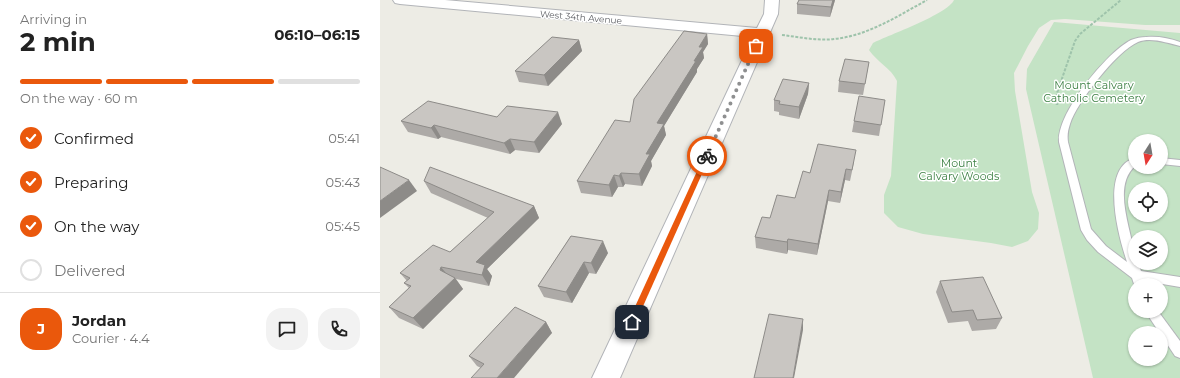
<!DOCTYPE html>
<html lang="en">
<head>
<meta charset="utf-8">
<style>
	body { margin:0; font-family:Montserrat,sans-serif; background:#f2f2f2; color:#222; height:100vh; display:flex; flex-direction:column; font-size:15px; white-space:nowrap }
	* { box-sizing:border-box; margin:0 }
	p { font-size:13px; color:#767676 }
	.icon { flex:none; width:22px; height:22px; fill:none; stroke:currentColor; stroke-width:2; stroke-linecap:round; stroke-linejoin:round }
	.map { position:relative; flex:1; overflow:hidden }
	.panel { display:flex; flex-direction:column; background:#fff; width:380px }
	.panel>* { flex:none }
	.needle { width:26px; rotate:191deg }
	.tools { position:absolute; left:748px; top:134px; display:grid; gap:8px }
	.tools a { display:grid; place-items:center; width:40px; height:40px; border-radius:50%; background:#fff; box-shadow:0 1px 3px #0004; font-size:20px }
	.pin { position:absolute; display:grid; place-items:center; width:34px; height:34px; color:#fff; margin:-17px; border-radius:8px; box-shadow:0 2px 6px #0006 }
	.courier { position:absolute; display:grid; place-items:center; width:40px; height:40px; margin:-20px; border:3px solid #ea580c; border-radius:50%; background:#fff; color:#222; box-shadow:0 1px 5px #0007 }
	.headline em { font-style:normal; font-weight:700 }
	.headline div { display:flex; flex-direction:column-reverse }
	.headline { display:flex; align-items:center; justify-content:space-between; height:68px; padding:0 20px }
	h1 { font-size:26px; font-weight:700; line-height:30px }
	.bar { display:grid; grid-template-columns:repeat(4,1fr); gap:6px 4px; align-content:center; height:48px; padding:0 20px }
	.bar i { height:5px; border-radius:3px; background:#e0e0e0 }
	.bar .on { background:#ea580c }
	.bar p { grid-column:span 4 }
	.line { display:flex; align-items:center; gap:10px; padding:0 20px; border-top:1px solid #e0e0e0 }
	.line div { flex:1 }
	.round { display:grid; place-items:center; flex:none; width:42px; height:42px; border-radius:16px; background:#f2f2f2 }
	ol { padding:0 20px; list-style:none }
	li { display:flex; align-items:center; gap:12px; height:44px }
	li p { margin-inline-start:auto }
	li .icon { padding:4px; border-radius:50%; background:#ea580c; color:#fff; stroke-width:4 }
	li:last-child { color:#767676 }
	li i { width:22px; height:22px; border:2px solid #e0e0e0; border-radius:50% }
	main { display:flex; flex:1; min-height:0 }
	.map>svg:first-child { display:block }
	.green { fill:#c4e3c5; fill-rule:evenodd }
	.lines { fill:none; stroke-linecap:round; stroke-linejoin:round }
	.service-casing { stroke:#b2b4b8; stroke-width:2 }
	.minor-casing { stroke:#b2b4b8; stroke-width:2 }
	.path-far1 { stroke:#9ec3ab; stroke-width:2; stroke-dasharray:3 1.5; stroke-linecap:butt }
	.path { stroke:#9ec3ab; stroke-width:2.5; stroke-dasharray:3.5 2; stroke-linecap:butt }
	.service { fill:#fff; fill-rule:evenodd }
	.minor { fill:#fff; fill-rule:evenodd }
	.wall { fill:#adaaa7 }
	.shaded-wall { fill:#8d8b88 }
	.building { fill:#c9c6c2; stroke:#8d8b88 }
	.route { fill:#ea580c }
	.done { stroke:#8f9091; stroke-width:4; stroke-dasharray:0 7.2 }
	.labels { text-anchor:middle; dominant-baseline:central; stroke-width:3; stroke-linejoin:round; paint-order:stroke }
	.far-street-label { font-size:9px; fill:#5d5f64; stroke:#fff }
	.park-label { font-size:11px; fill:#3e8145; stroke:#fff }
</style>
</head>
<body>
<main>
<section class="panel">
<div class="headline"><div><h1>2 min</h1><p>Arriving in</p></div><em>06:10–06:15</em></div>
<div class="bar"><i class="on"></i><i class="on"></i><i class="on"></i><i></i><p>On the way · 60 m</p></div>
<ol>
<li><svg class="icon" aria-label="check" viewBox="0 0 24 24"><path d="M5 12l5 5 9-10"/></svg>Confirmed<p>05:41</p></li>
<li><svg class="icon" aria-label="check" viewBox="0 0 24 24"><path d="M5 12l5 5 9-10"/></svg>Preparing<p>05:43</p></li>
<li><svg class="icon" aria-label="check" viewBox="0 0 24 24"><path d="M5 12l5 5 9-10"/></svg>On the way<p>05:45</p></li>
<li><i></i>Delivered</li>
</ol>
<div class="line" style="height:72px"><b class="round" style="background:#ea580c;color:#fff">J</b><div><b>Jordan</b><p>Courier · 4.4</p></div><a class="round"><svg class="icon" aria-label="chat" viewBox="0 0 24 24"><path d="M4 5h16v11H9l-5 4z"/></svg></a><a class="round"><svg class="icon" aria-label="phone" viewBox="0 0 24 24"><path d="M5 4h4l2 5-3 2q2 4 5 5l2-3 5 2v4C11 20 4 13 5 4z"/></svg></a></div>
</section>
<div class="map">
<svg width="800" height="378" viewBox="0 0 800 378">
	<rect width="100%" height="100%" fill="#edece5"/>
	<g class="green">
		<path d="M574,0H800V25H765L685,19L671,20L659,28L648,46L634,73L635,91L652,192L659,213L658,229L648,241L632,247L611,243L543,234L518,227L504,213V195L511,176L517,81C511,68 497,62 489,50L493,43C509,35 568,14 574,0Z"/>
		<path d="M674,22L800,33V378H713L646,89L647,69ZM755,141H781V167H755ZM755,189H781V215H755ZM755,237H781V263H755ZM755,285H781V311H755ZM755,333H781V359H755Z"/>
	</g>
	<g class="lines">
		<g class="service-casing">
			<g id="service">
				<path d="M766,37C778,36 789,38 800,42V46C787,43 771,37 758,42C737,51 697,102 690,124C688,130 687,135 688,142L711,229L726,246L747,262C739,238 719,168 755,158V166C730,189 755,235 755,263H758L761,271L800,277V287L765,281L766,285H755V287L752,278L718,252L707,240L701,230L679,142C677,113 726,53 751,40C756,38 761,37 766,37Z"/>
				<path d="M781,158L800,160V166L781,164Z"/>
				<path d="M765,311H778L800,341V358L795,356Z"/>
			</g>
		</g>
		<g class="minor-casing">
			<path id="minor" d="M13,0H65L377,28L384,14L385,0H399L398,14L240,378H212L373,37L20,4L15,3Z"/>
		</g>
		<g class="path-far1">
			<path d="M402,35C419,37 437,41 454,39C487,36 518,16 547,0"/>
			<path d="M677,97V93L695,41L700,34L741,0"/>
		</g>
		<path class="path" d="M677,96V107"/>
		<use href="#service" class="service"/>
		<use href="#minor" class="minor"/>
	</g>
	<g class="wall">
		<path d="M419,0H455L450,17L417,14V4Z"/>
		<path d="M327,34L328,44L323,52L324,58L317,69V72L284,126L286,135L271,161L272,166L262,186L245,184L243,187H238L232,197L201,193L197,181L250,122Z"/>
		<path d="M199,40L202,51L168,86L139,82L135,71Z"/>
		<path d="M489,62L483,95L458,92L459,81Z"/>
		<path d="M429,83L428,94L419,119L399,115V112L394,111V100Z"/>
		<path d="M505,100L499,136L472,132L474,121Z"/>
		<path d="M117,117L182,124L159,153L135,150L130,154L61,137L58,139L28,132L21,121Z"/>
		<path d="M474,162L470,181L465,180L460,203L448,201L437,255L408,250L407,254L376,248L375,237L415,198L430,173Z"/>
		<path d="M44,181L154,206L159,218L107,269L112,276L109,286L76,279L83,289L43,329L19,318L9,307L29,288L24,283L27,281L20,273L70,252L108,218L51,193Z"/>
		<path d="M191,236L228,253L216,274L209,273L192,303L164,297L158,286Z"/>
		<path d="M560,281L622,318L616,329L592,331L588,321L568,323L556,292Z"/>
		<path d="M166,322L172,333L101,368L97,366L89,356Z"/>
	</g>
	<g class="shaded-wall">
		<path d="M453,0H455L450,17L451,7Z"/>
		<path d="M327,34L328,44L323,52L324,58L317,69V72L284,126L286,135L271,161L272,166L262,186L259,174L277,123L314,61L319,47Z"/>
		<path d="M199,40L202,51L168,86L164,75Z"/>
		<path d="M429,83L428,94L419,119V107Z"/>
		<path d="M178,112L182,124L159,153L154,142Z"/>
		<path d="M54,125L61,137L58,139L51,128Z"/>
		<path d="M130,139L135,150L130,154L124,143Z"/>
		<path d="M466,169L465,180L460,203L461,192Z"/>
		<path d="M241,173L245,184L243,187L239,176Z"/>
		<path d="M234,175L238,187L232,197L229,185Z"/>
		<path d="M29,180L37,191L0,218V201Z"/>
		<path d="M449,190L448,201L437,255L438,244Z"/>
		<path d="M154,206L159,218L107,269L112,276L109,286L102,275L96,262Z"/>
		<path d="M408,239V250L407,254V242Z"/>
		<path d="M223,241L228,253L216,274L211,263Z"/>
		<path d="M204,262L209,273L192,303L186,292Z"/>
		<path d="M61,267L70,278L60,270Z"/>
		<path d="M75,278L83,289L43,329L33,318Z"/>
		<path d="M423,319V330L414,378H413Z"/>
		<path d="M166,322L172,333L134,378H117Z"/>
	</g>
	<g class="building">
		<path d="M419,0H453L451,7L417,4Z"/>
		<path d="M304,31L327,34L319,47H323L314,61H316L277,123L284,124L266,154H270L259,174L241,173L239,176L234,175L229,185L197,181L235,120L250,122L254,99Z"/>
		<path d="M172,37L199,40L164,75L135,71Z"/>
		<path d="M465,59L489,62L485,84L459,81Z"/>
		<path d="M403,79L429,83L419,107L399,104L400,101L394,100Z"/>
		<path d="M479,96L505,100L501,125L474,121Z"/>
		<path d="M48,101L117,117L127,106L178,112L154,142L130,139L124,143L54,125L51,128L21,121Z"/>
		<path d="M438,144L476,150L472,170L466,169L461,192L449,190L438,244L408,239L407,242L375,237L382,217L390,218L397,195L415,198L423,171L430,173Z"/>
		<path d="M0,167L29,180L0,201Z"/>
		<path d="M50,167L154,206L96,262L105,265L102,275L61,267L60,270L75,278L33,318L9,307L31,286L24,283L30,278L20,273L53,245L70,252L114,212L44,181Z"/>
		<path d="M191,236L223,241L211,263L204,262L186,292L158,286Z"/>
		<path d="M603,277L622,318L597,320L593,310L572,312L560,281Z"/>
		<path d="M135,307L166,322L117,378H91L104,364L89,356Z"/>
		<path d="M389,314L423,319L413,378H374Z"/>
	</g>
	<path class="route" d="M327,153L330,156L256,322L254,325H249L248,322L324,156Z"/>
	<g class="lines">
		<path class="done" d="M327,156L376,46"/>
	</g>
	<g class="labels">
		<g class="far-street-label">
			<text transform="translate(201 17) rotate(5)">West 34th Avenue</text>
		</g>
		<g class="park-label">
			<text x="714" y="85">Mount Calvary<tspan x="714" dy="13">Catholic Cemetery</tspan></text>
			<text x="579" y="163">Mount<tspan x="579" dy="13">Calvary Woods</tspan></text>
		</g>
	</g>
</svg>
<div class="tools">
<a><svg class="needle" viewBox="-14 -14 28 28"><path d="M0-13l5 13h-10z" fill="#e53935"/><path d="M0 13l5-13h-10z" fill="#767676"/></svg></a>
<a><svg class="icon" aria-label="locate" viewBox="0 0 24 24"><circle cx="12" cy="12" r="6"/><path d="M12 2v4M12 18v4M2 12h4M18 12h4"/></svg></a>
<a><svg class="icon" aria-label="layers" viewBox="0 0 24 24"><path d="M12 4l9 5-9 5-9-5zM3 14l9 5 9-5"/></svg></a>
<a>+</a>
<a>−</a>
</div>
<div class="pin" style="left:376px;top:46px;background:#ea580c"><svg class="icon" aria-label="bag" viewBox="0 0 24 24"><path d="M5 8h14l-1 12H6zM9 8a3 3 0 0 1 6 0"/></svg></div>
<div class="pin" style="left:252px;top:322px;background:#1f2937"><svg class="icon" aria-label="home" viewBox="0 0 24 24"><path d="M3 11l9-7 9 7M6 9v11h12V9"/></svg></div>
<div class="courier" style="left:327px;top:156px"><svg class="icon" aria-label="bike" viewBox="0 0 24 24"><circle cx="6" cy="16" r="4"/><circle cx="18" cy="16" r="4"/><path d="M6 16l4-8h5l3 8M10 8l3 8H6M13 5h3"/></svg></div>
</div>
</main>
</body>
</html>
